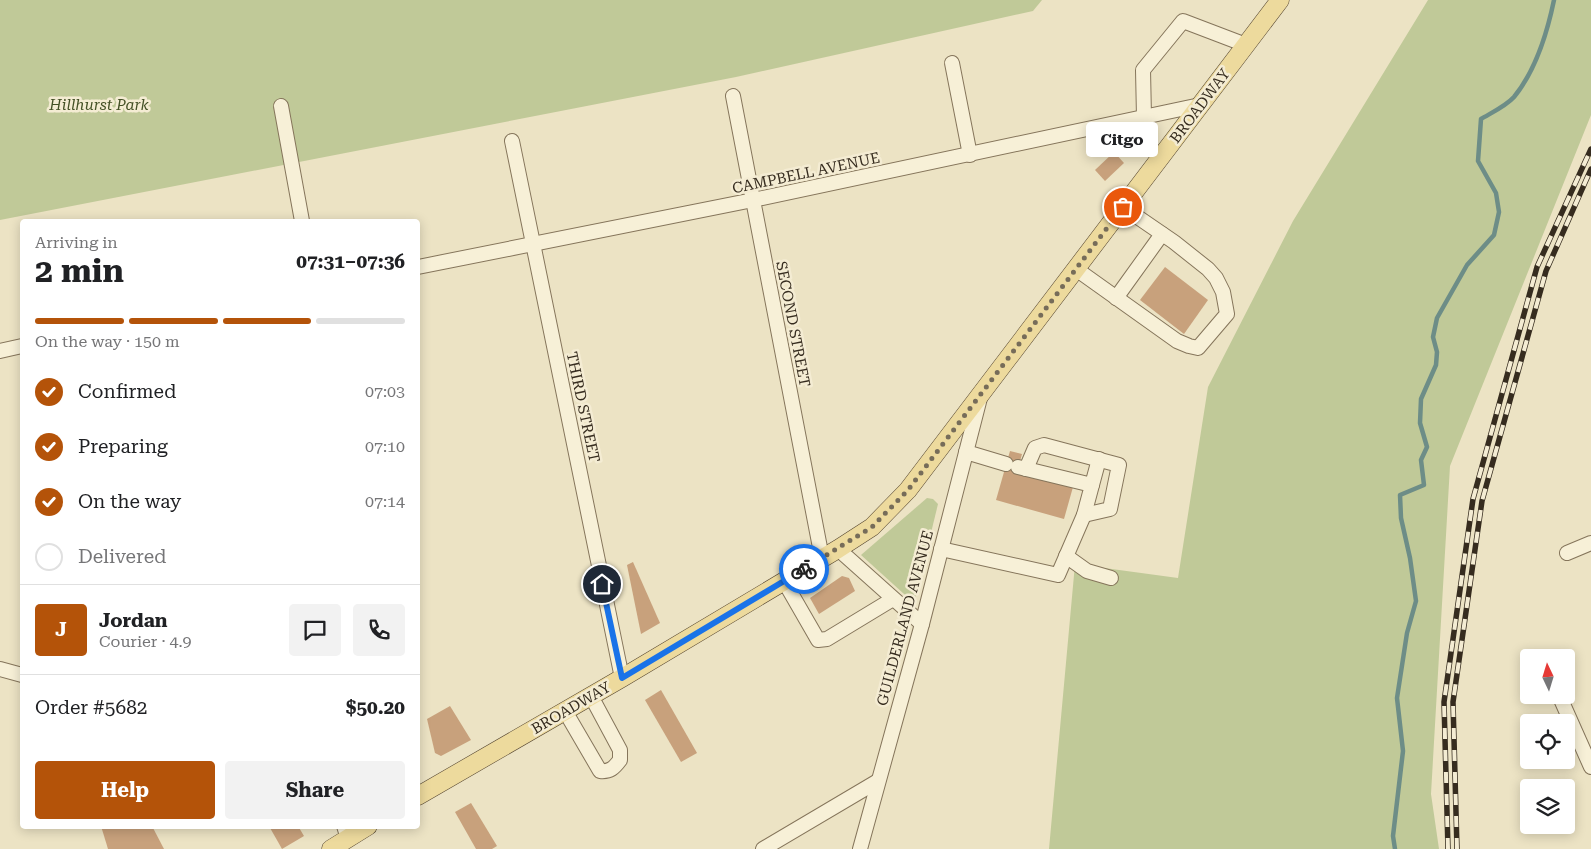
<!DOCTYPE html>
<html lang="en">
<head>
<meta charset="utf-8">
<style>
	body { margin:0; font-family:"Roboto Serif",serif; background:#f2f2f2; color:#202124; height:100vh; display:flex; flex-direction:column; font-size:19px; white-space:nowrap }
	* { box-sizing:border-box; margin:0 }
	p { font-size:16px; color:#757577 }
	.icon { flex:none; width:28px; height:28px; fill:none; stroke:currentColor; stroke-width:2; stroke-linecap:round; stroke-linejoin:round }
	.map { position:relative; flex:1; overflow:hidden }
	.panel { position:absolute; left:20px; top:219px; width:400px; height:610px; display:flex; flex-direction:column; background:#fff; border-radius:5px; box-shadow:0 2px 12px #0003 }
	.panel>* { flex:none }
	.needle { width:32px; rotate:356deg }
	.tools { position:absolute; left:1520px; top:649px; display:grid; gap:10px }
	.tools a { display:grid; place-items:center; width:55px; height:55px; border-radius:5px; background:#fff; box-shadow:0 2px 12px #0003; font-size:25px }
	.pin { position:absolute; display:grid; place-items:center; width:42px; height:42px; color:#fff; margin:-21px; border:2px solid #fff; border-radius:50%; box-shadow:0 1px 5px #0007 }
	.courier { position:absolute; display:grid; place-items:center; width:50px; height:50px; margin:-25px; border:4px solid #1a73e8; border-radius:50%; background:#fff; color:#222; box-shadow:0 1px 6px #0007 }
	.bubble { position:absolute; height:35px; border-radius:5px; background:#fff; box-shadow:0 2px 12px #0003; font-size:16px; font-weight:700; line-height:35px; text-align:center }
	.summary em { font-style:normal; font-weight:700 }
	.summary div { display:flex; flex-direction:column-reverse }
	.summary { display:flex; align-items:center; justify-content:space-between; height:85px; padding:0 15px }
	h1 { font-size:32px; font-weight:700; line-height:38px }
	.bar { display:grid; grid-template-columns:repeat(4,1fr); gap:8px 5px; align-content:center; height:60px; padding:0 15px }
	.bar i { height:6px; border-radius:4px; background:#e0e0e0 }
	.bar .selected { background:#b45309 }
	.bar p { grid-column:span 4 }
	.line { display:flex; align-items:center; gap:12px; padding:0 15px; border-top:1px solid #e0e0e0 }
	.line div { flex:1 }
	.round { display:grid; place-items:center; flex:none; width:52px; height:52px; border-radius:5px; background:#f2f2f2 }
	ol { padding:0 15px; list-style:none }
	li { display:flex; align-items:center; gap:15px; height:55px }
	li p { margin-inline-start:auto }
	li .icon { padding:5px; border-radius:50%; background:#b45309; color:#fff; stroke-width:4 }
	li:last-child { color:#757577 }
	li i { width:28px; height:28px; border:2px solid #e0e0e0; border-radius:50% }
	.button { display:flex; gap:10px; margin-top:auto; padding:10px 15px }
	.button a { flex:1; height:58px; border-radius:5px; background:#b45309; color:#fff; font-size:20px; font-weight:700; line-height:58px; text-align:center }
	.button a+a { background:#f2f2f2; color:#202124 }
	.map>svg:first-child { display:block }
	.green { fill:#c0c998 }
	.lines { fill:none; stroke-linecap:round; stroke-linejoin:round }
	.stream { stroke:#6d8d87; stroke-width:4.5 }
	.building { fill:#c8a17c }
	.minor-casing { stroke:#85755b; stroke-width:16 }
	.major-casing { stroke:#53432f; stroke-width:19 }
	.minor { stroke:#f7f0d7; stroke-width:14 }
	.major { stroke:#edda9d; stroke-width:18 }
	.rail-casing { stroke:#362c1f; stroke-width:5.5 }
	.rail { stroke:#f4ecd3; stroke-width:4; stroke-dasharray:11; stroke-linecap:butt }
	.done { stroke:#766c59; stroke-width:5; stroke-dasharray:0 9 }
	.route { stroke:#1a73e8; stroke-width:6 }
	.labels { text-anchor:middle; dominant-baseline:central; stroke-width:5; stroke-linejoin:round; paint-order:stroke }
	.park-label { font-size:15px; font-style:italic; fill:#445126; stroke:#f4ecd3 }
	.street-label { font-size:15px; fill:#362c1f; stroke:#f4ecd3 }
</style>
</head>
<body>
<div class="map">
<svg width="1591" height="849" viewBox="0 0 1591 849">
	<rect width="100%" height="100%" fill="#ece3c4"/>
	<g class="green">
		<path d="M0,0H1042L1033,11L736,77L0,220Z"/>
		<path d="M1428,0H1591V115L1450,466L1431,794L1439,849H1049L1075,564L1178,578L1208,387L1293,221Z"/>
		<path d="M927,498L933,499L938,504L914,603L861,555Z"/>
	</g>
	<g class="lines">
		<path class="stream" d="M1395,849L1393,836L1403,751L1397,698L1407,633L1416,601L1410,558L1401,518L1400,495L1424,485L1421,460L1427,447L1420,423L1421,399L1436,365L1437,352L1433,337L1437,318L1467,265L1494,235L1499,212L1496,193L1478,161L1481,119C1491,113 1506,106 1514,97C1536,70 1547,34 1554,0"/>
	</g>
	<g class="building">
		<path d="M1114,152L1124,163L1105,181L1095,170Z"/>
		<path d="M1165,267L1208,300L1184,334L1140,300Z"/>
		<path d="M1010,451L1022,454L1017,472L1073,487L1064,519L996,500Z"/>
		<path d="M633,562L660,623L641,634L627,565Z"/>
		<path d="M842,576L849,578L855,591L819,614L810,598Z"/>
		<path d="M661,690L697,753L681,762L645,700Z"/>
		<path d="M450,706L471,740L441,756L435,753L427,719Z"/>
		<path d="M471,803L497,846L492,849H476L455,812Z"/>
		<path d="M101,826H152L164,849H108Z"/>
		<path d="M269,826H298L304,836L282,849Z"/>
	</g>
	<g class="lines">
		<g class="minor-casing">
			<g id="minor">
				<path d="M952,63L970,155"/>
				<path d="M733,96L822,558"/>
				<path d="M281,106L302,221"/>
				<path d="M1144,117L1143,70L1183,21L1246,45"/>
				<path d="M512,141L622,678"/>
				<path d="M418,267L753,200L1200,105"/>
				<path d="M1076,269L1177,341L1189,346L1198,348L1227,314L1223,292L1216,278L1208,269L1174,242L1123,207"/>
				<path d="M1116,298L1162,234"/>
				<path d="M0,351L22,346"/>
				<path d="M966,452L1006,464"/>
				<path d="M1026,469L1035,448L1044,445L1119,465L1110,509L1084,515"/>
				<path d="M1092,485L1099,459"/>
				<path d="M838,549L922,624"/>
				<path d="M941,549L1058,575L1084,515L1092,485L1018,467"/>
				<path d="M1567,553L1591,543"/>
				<path d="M1066,556L1087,571L1111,578"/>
				<path d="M784,581L818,640L827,639L893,599"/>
				<path d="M0,669L22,675"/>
				<path d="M1559,695L1591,767"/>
				<path d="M565,711L600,771C610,772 614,768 620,760V750L591,696"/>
				<path d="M344,826L348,839"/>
				<path d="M763,849L878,781"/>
				<path d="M860,849L922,624L980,398"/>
			</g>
		</g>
		<g class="major-casing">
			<g id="major">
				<path d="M418,796L622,678L838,549L872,527L908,490L1280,0"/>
				<path d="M331,849L368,826"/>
			</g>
		</g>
		<use href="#minor" class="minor"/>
		<use href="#major" class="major"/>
		<g class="rail-casing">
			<g id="rail">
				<path d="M1448,849L1444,702L1473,499L1537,267L1591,149"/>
				<path d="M1457,849L1453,702L1482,501L1546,271L1591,169"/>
			</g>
		</g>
		<use href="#rail" class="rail"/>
	</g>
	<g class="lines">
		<path class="done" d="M804,569L872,527L908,490L1123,207"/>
		<path class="route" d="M602,584L622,678L804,569"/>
	</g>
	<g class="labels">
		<g class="park-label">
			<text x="99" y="105">Hillhurst Park</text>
		</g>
		<g class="street-label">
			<text transform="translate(1200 106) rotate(-53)">BROADWAY</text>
			<text transform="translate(806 173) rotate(-12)">CAMPBELL AVENUE</text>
			<text transform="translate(793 324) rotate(79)">SECOND STREET</text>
			<text transform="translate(583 407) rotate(78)">THIRD STREET</text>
			<text transform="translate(905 618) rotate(-75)">GUILDERLAND AVENUE</text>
			<text transform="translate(571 708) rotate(-30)">BROADWAY</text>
		</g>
	</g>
</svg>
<div class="tools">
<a><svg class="needle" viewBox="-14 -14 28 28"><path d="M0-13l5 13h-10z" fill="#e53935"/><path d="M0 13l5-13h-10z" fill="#757577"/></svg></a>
<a><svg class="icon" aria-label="locate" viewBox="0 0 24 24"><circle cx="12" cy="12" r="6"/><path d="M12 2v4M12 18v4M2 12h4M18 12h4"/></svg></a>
<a><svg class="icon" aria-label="layers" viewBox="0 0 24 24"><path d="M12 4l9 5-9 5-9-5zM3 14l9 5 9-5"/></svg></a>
</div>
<div class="pin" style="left:1123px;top:207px;background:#ea580c"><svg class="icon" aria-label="bag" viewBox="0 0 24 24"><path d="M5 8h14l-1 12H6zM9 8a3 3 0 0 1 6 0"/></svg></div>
<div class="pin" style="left:602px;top:584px;background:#1f2937"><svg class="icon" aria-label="home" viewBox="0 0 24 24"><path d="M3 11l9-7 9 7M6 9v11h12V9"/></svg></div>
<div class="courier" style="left:804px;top:569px"><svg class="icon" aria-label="bike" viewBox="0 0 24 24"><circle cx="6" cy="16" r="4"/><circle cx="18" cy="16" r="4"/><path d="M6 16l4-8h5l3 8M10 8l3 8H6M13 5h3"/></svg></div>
<div class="bubble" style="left:1086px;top:122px;width:72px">Citgo</div>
<section class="panel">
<div class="summary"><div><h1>2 min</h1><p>Arriving in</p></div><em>07:31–07:36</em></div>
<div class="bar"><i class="selected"></i><i class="selected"></i><i class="selected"></i><i></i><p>On the way · 150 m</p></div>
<ol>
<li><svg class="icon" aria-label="check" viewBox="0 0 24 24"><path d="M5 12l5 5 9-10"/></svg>Confirmed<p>07:03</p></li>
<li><svg class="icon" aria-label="check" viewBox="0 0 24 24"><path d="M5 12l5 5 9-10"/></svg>Preparing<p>07:10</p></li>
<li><svg class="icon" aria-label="check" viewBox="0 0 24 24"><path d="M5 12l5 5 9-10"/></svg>On the way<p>07:14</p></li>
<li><i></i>Delivered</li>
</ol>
<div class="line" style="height:90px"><b class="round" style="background:#b45309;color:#fff">J</b><div><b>Jordan</b><p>Courier · 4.9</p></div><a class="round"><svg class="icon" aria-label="chat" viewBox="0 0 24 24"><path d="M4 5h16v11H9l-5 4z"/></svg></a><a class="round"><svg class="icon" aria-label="phone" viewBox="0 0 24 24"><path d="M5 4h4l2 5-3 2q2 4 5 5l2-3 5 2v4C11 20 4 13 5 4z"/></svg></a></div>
<div class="line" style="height:65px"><div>Order #5682</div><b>$50.20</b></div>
<div class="button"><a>Help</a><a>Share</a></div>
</section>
</div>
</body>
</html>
